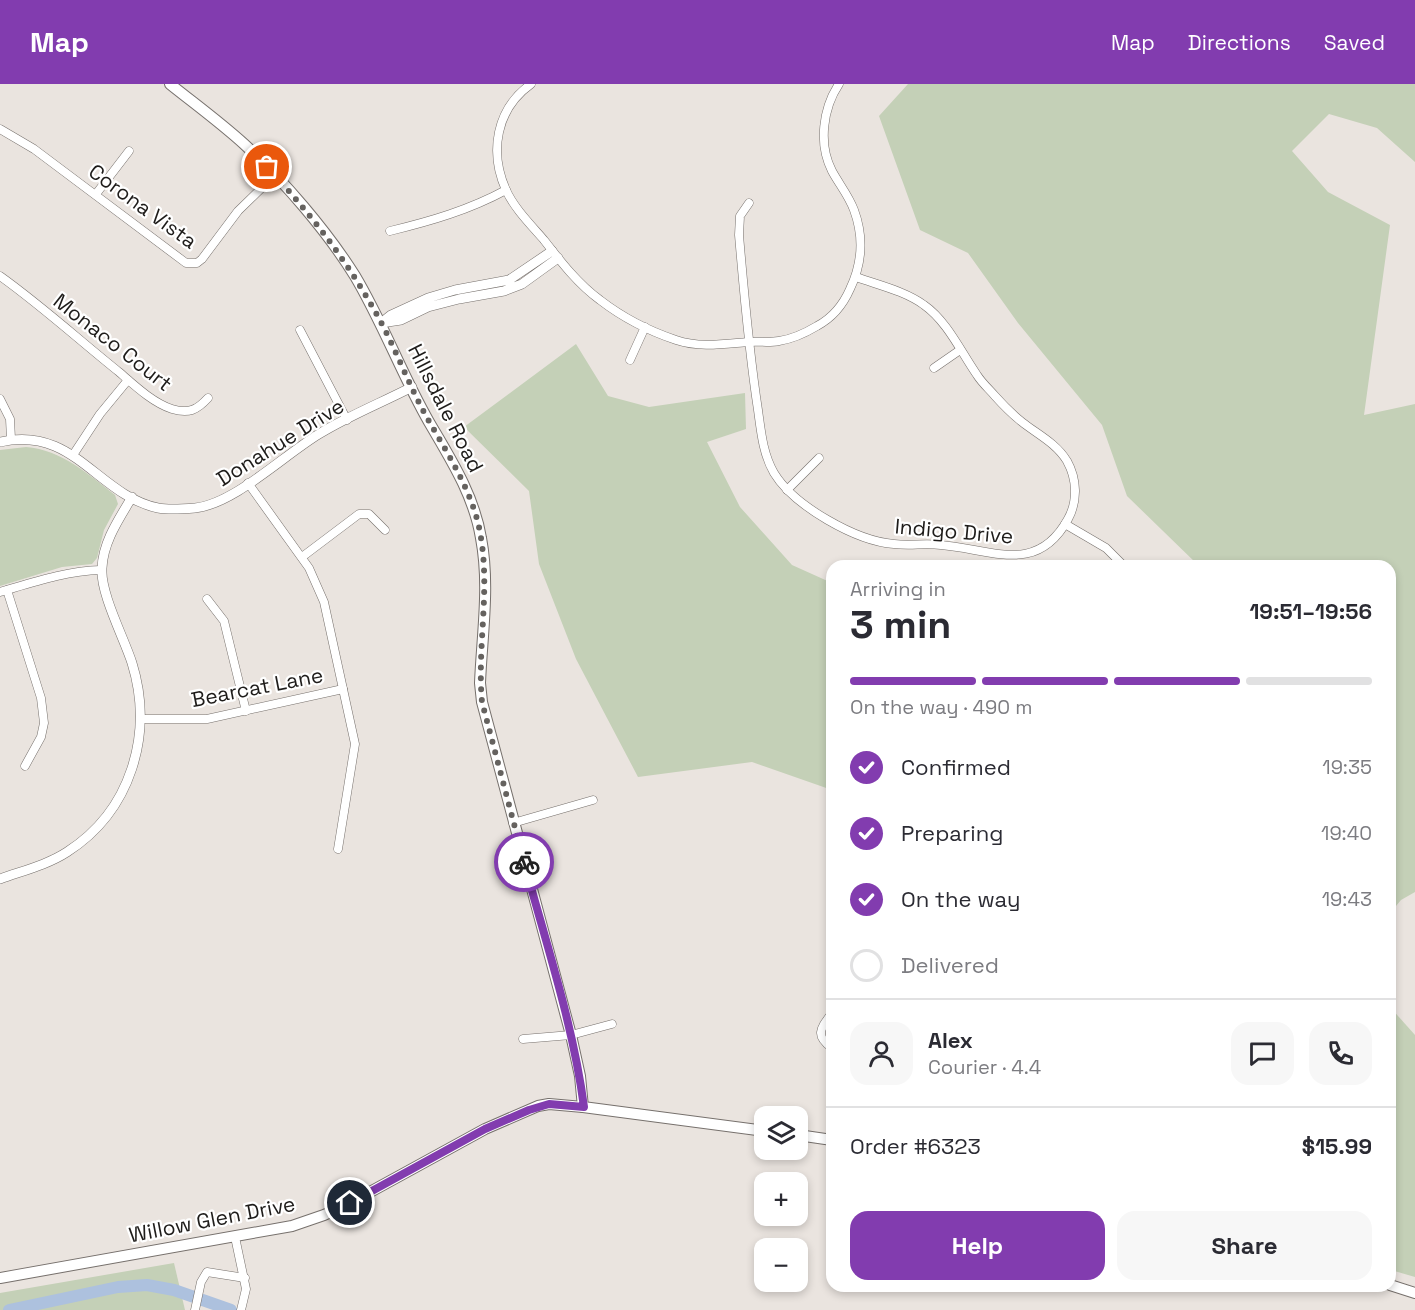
<!DOCTYPE html>
<html lang="en">
<head>
<meta charset="utf-8">
<style>
	body { margin:0; font-family:"Space Grotesk",sans-serif; background:#f7f7f7; color:#2b2b33; height:100vh; display:flex; flex-direction:column; font-size:22px; white-space:nowrap }
	* { box-sizing:border-box; margin:0 }
	p { font-size:20px; color:#7c7c81 }
	.icon { flex:none; width:33px; height:33px; fill:none; stroke:currentColor; stroke-width:2; stroke-linecap:round; stroke-linejoin:round }
	.map { position:relative; flex:1; overflow:hidden }
	.drawer { position:absolute; left:826px; top:476px; width:570px; height:732px; display:flex; flex-direction:column; background:#fff; border-radius:18px; box-shadow:0 3px 9px #0003 }
	.drawer>* { flex:none }
	.fabs { position:absolute; left:754px; top:1022px; display:grid; gap:12px }
	.fabs a { display:grid; place-items:center; width:54px; height:54px; border-radius:12px; background:#fff; box-shadow:0 3px 9px #0003; font-size:30px }
	.pin { position:absolute; display:grid; place-items:center; width:51px; height:51px; color:#fff; margin:-26px; border:3px solid #fff; border-radius:50%; box-shadow:0 2px 6px #0007 }
	.courier { position:absolute; display:grid; place-items:center; width:60px; height:60px; margin:-30px; border:4px solid #823caf; border-radius:50%; background:#fff; color:#222; box-shadow:0 2px 8px #0007 }
	.headline em { font-style:normal; font-weight:800 }
	.headline div { display:flex; flex-direction:column-reverse }
	.headline { display:flex; align-items:center; justify-content:space-between; height:102px; padding:0 24px }
	h1 { font-size:39px; font-weight:800; line-height:45px }
	.bar { display:grid; grid-template-columns:repeat(4,1fr); gap:9px 6px; align-content:center; height:72px; padding:0 24px }
	.bar i { height:8px; border-radius:4px; background:#e1e1e2 }
	.bar .active { background:#823caf }
	.bar p { grid-column:span 4 }
	.line { display:flex; align-items:center; gap:15px; padding:0 24px; border-top:2px solid #e1e1e2 }
	.line div { flex:1 }
	.round { display:grid; place-items:center; flex:none; width:63px; height:63px; border-radius:18px; background:#f7f7f7 }
	ol { padding:0 24px; list-style:none }
	li { display:flex; align-items:center; gap:18px; height:66px }
	li p { margin-inline-start:auto }
	li .icon { padding:6px; border-radius:50%; background:#823caf; color:#fff; stroke-width:4 }
	li:last-child { color:#7c7c81 }
	li i { width:33px; height:33px; border:3px solid #e1e1e2; border-radius:50% }
	.cta { display:flex; gap:12px; margin-top:auto; padding:12px 24px }
	.cta a { flex:1; height:69px; border-radius:18px; background:#823caf; color:#fff; font-size:24px; font-weight:800; line-height:69px; text-align:center }
	.cta a+a { background:#f7f7f7; color:#2b2b33 }
	header { display:flex; align-items:center; gap:36px; box-sizing:border-box; height:84px; padding:0 30px; background:#823caf; color:#fff }
	header strong { font-size:28px }
	nav { display:flex; gap:33px; margin-inline-start:auto; font-size:21px }
	.map>svg:first-child { display:block }
	.green { fill:#c4d0b7 }
	.lines { fill:none; stroke-linecap:round; stroke-linejoin:round }
	.river { stroke:#adc1de; stroke-width:12 }
	.minor-casing { stroke:#76706c; stroke-width:9 }
	.tertiary-casing { stroke:#76706c; stroke-width:10 }
	.secondary-casing { stroke:#76706c; stroke-width:12 }
	.minor { stroke:#fff; stroke-width:8 }
	.tertiary { stroke:#fff; stroke-width:9 }
	.secondary { stroke:#fff; stroke-width:10 }
	.done { stroke:#65625f; stroke-width:6; stroke-dasharray:0 10.8 }
	.route { stroke:#823caf; stroke-width:8 }
	.labels { text-anchor:middle; dominant-baseline:central; stroke-width:4.5; stroke-linejoin:round; paint-order:stroke }
	.street-label { font-size:21px; fill:#1e1c1a; stroke:#fff }
</style>
</head>
<body>
<header>
<strong>Map</strong>
<nav><a>Map</a><a>Directions</a><a>Saved</a></nav>
</header>
<div class="map">
<svg width="1415" height="1226" viewBox="0 0 1415 1226">
	<rect width="100%" height="100%" fill="#eae4df"/>
	<g class="green">
		<path d="M908,0H1415V78L1377,44L1329,30L1292,67L1328,108L1390,141L1364,331L1415,320V808L1401,816L1391,828L1390,482L1198,481L1127,412L1102,341L1018,239L968,169L920,146L879,32Z"/>
		<path d="M576,260L608,312L649,323L745,309L746,345L707,358L740,423L792,481L832,499V706L752,678L638,693L576,575L539,480L529,407L464,343Z"/>
		<path d="M26,363C62,366 88,390 115,411L118,420L104,446L97,474L92,480L62,483L0,502V366Z"/>
		<path d="M1390,923L1415,951V1193L1391,1186Z"/>
		<path d="M174,1179L185,1226H0V1209Z"/>
	</g>
	<g class="lines">
		<path class="river" d="M9,1226L118,1203L147,1201L174,1206L231,1226"/>
		<g class="minor-casing">
			<g id="minor">
				<path d="M531,0C496,25 489,68 506,106C514,124 531,141 544,156C561,178 578,200 600,216C622,233 649,247 676,256C700,264 723,260 748,258C758,257 769,259 779,257C792,255 807,248 817,242C832,234 843,221 850,205C862,180 864,153 854,126C849,112 839,100 832,87C818,60 823,24 839,0"/>
				<path d="M0,45L34,65L186,179H197L202,175L238,127L275,91"/>
				<path d="M96,110L129,67"/>
				<path d="M749,119L740,132L739,151C744,210 749,268 758,326C761,348 763,370 774,389C794,422 856,457 894,460C910,462 925,459 941,461C991,465 1037,492 1068,435C1078,417 1077,395 1067,377C1056,359 1037,350 1022,338C1012,330 1003,321 995,312C989,305 982,299 977,291C961,268 947,237 924,221C905,207 878,201 856,193"/>
				<path d="M390,147C431,137 469,126 506,106"/>
				<path d="M0,192C42,222 79,256 119,288C134,301 153,319 172,325C189,330 197,326 208,314"/>
				<path d="M300,246L347,336"/>
				<path d="M630,276L645,243"/>
				<path d="M934,284L960,266"/>
				<path d="M0,315L10,335L11,355"/>
				<path d="M73,371L100,330L128,296"/>
				<path d="M248,399L309,484L324,518L355,660L338,765"/>
				<path d="M787,406L819,374"/>
				<path d="M1065,440L1106,464L1124,482"/>
				<path d="M302,473L359,430H369L385,446"/>
				<path d="M7,506L41,614L44,639L41,653L25,682"/>
				<path d="M0,508C34,498 66,487 101,486"/>
				<path d="M207,515L224,537L246,627"/>
				<path d="M141,635H207L343,605"/>
				<path d="M513,739L593,716"/>
				<path d="M832,929C821,944 814,951 832,964"/>
				<path d="M523,955L571,951L612,940"/>
				<path d="M235,1153L246,1205L241,1226"/>
				<path d="M195,1226L201,1198L207,1188L245,1194"/>
			</g>
		</g>
		<g class="tertiary-casing">
			<g id="tertiary">
				<path d="M552,167L509,196L455,206L428,214L391,231L381,239L401,236L428,223L459,215L504,207L522,200L558,174"/>
				<path d="M0,358C74,341 97,411 158,424C169,426 183,425 195,424C234,420 284,371 319,350C348,332 381,319 412,303"/>
				<path d="M0,795C22,787 47,781 67,768C131,727 154,650 132,579C124,554 100,509 102,484C103,458 119,435 132,413"/>
			</g>
		</g>
		<g class="secondary-casing">
			<g id="secondary">
				<path d="M170,0C195,20 221,39 244,60C283,96 327,147 355,192C383,239 402,291 429,338C450,374 474,411 481,454C490,501 482,551 480,599L482,618L571,951L580,992L583,1023"/>
				<path d="M798,1051L832,1056"/>
				<path d="M0,1194L292,1142L324,1131L350,1119L485,1045L538,1022L549,1020L583,1023L765,1047"/>
				<path d="M1390,1201L1415,1209"/>
			</g>
		</g>
		<use href="#minor" class="minor"/>
		<use href="#tertiary" class="tertiary"/>
		<use href="#secondary" class="secondary"/>
	</g>
	<g class="lines">
		<path class="done" d="M267,83C314,133 355,187 386,248C401,278 413,310 430,339C451,375 475,413 481,454C490,509 477,564 482,618L524,778"/>
		<path class="route" d="M350,1119L485,1045L529,1026L549,1020L584,1023C573,940 546,859 524,778"/>
	</g>
	<g class="labels">
		<g class="street-label">
			<text transform="translate(143 122) rotate(36)">Corona Vista</text>
			<text transform="translate(113 258) rotate(38)">Monaco Court</text>
			<text transform="translate(446 324) rotate(63)">Hillsdale Road</text>
			<text transform="translate(280 358) rotate(-32)">Donahue Drive</text>
			<text transform="translate(954 447) rotate(5)">Indigo Drive</text>
			<text transform="translate(257 603) rotate(-11)">Bearcat Lane</text>
			<text transform="translate(212 1135) rotate(-11)">Willow Glen Drive</text>
		</g>
	</g>
</svg>
<div class="fabs">
<a><svg class="icon" aria-label="layers" viewBox="0 0 24 24"><path d="M12 4l9 5-9 5-9-5zM3 14l9 5 9-5"/></svg></a>
<a>+</a>
<a>−</a>
</div>
<div class="pin" style="left:267px;top:83px;background:#ea580c"><svg class="icon" aria-label="bag" viewBox="0 0 24 24"><path d="M5 8h14l-1 12H6zM9 8a3 3 0 0 1 6 0"/></svg></div>
<div class="pin" style="left:350px;top:1119px;background:#1f2937"><svg class="icon" aria-label="home" viewBox="0 0 24 24"><path d="M3 11l9-7 9 7M6 9v11h12V9"/></svg></div>
<div class="courier" style="left:524px;top:778px"><svg class="icon" aria-label="bike" viewBox="0 0 24 24"><circle cx="6" cy="16" r="4"/><circle cx="18" cy="16" r="4"/><path d="M6 16l4-8h5l3 8M10 8l3 8H6M13 5h3"/></svg></div>
<section class="drawer">
<div class="headline"><div><h1>3 min</h1><p>Arriving in</p></div><em>19:51–19:56</em></div>
<div class="bar"><i class="active"></i><i class="active"></i><i class="active"></i><i></i><p>On the way · 490 m</p></div>
<ol>
<li><svg class="icon" aria-label="check" viewBox="0 0 24 24"><path d="M5 12l5 5 9-10"/></svg>Confirmed<p>19:35</p></li>
<li><svg class="icon" aria-label="check" viewBox="0 0 24 24"><path d="M5 12l5 5 9-10"/></svg>Preparing<p>19:40</p></li>
<li><svg class="icon" aria-label="check" viewBox="0 0 24 24"><path d="M5 12l5 5 9-10"/></svg>On the way<p>19:43</p></li>
<li><i></i>Delivered</li>
</ol>
<div class="line" style="height:108px"><a class="round"><svg class="icon" aria-label="person" viewBox="0 0 24 24"><circle cx="12" cy="8" r="4"/><path d="M4 21q1-7 8-7t8 7"/></svg></a><div><b>Alex</b><p>Courier · 4.4</p></div><a class="round"><svg class="icon" aria-label="chat" viewBox="0 0 24 24"><path d="M4 5h16v11H9l-5 4z"/></svg></a><a class="round"><svg class="icon" aria-label="phone" viewBox="0 0 24 24"><path d="M5 4h4l2 5-3 2q2 4 5 5l2-3 5 2v4C11 20 4 13 5 4z"/></svg></a></div>
<div class="line" style="height:78px"><div>Order #6323</div><b>$15.99</b></div>
<div class="cta"><a>Help</a><a>Share</a></div>
</section>
</div>
</body>
</html>
